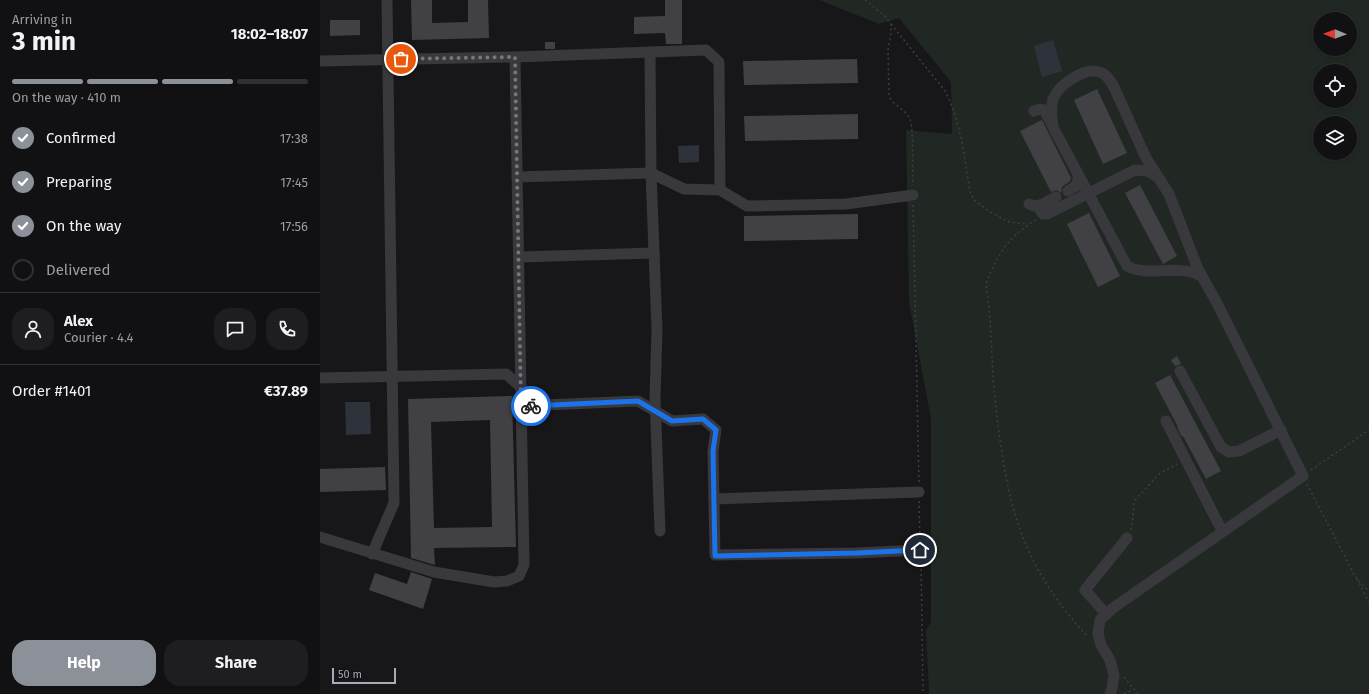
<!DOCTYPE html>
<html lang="en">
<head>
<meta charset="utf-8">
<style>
	body { margin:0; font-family:"Fira Sans",sans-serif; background:#1e1e20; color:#f1f3f6; height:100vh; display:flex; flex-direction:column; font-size:15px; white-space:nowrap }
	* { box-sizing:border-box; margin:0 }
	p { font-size:13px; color:#9c9d9f }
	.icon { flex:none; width:22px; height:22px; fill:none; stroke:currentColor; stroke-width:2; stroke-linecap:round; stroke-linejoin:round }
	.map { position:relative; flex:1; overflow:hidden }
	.sheet { display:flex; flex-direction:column; background:#111012; width:320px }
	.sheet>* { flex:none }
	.needle { width:26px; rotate:271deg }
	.fabs { position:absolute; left:993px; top:12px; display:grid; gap:8px }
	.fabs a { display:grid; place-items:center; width:44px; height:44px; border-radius:50%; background:#111012; box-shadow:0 2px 6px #0003,0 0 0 1px #303032; font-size:20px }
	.scale { position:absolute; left:12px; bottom:10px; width:64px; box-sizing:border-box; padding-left:4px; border:2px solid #a9aab7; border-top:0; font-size:11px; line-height:14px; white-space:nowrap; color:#a9aab7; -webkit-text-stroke:3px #121113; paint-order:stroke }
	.pin { position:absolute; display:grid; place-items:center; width:34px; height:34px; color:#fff; margin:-17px; border:2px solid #fff; border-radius:50%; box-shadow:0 1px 4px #0007 }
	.courier { position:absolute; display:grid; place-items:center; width:40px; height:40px; margin:-20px; border:3px solid #1a73e8; border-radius:50%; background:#fff; color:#222; box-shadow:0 1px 5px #0007 }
	.head em { font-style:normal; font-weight:700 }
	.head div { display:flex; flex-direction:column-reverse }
	.head { display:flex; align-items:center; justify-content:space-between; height:68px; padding:0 12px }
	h1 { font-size:26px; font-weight:700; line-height:30px }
	.bar { display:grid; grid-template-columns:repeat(4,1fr); gap:6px 4px; align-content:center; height:48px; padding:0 12px }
	.bar i { height:5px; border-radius:3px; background:#303032 }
	.bar .current { background:#8c9099 }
	.bar p { grid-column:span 4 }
	.line { display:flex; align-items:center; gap:10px; padding:0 12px; border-top:1px solid #303032 }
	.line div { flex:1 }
	.round { display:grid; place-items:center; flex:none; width:42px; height:42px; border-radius:16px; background:#1e1e20 }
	ol { padding:0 12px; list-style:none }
	li { display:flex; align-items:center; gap:12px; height:44px }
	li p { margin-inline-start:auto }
	li .icon { padding:4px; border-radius:50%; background:#8c9099; color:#fff; stroke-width:4 }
	li:last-child { color:#9c9d9f }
	li i { width:22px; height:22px; border:2px solid #303032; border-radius:50% }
	.primary-button { display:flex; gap:8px; margin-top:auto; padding:8px 12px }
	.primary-button a { flex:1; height:46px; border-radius:16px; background:#8c9099; color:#fff; font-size:16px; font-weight:700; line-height:46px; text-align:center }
	.primary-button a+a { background:#1e1e20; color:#f1f3f6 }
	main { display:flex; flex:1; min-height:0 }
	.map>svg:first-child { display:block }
	.green { fill:#212823; fill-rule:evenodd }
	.water { fill:#2d323b }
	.building { fill:#414045; fill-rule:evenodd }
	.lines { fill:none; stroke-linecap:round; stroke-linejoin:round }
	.path { stroke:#3e3e44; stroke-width:1.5; stroke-dasharray:2 3; stroke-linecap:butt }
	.minor { stroke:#38383d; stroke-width:11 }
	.done { stroke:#76767f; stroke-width:4; stroke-dasharray:0 7.2 }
	.route { stroke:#1a73e8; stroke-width:5 }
</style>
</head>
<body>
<main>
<section class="sheet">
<div class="head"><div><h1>3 min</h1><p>Arriving in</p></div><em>18:02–18:07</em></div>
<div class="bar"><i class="current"></i><i class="current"></i><i class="current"></i><i></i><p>On the way · 410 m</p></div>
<ol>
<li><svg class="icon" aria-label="check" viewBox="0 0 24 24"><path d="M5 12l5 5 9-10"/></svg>Confirmed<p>17:38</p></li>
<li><svg class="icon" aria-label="check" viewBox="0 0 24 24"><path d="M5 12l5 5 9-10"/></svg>Preparing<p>17:45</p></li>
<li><svg class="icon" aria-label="check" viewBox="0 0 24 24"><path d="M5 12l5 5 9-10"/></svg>On the way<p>17:56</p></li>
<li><i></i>Delivered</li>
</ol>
<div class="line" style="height:72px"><a class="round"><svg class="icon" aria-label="person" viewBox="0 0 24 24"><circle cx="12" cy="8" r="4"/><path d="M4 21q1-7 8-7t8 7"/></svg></a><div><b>Alex</b><p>Courier · 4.4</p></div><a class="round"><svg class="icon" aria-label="chat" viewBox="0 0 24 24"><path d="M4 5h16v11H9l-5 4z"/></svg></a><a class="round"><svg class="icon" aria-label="phone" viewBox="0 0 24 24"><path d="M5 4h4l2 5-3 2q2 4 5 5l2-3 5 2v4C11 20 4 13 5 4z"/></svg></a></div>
<div class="line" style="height:52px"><div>Order #1401</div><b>€37.89</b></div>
<div class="primary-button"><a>Help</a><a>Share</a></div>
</section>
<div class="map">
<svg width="1049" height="694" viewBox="0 0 1049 694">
	<rect width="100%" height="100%" fill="#171618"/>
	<path class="green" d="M499,0H1049V694H609L606,630L611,622V419L589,302L586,130L632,134L631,82L579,18L559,24ZM1000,19H1030V49H1000ZM1000,71H1030V101H1000ZM1000,123H1030V153H1000Z"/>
	<g class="water">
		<path d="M733,40L742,71L722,77L714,46Z"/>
		<path d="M379,145V162L359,163L358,146Z"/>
		<path d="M25,402H50L51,434L26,435Z"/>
	</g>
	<g class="building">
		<path d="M91,0H112V23L148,22V0H168L169,38L92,40Z"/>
		<path d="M345,0H362V44H346L345,33L314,34V17L345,16Z"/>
		<path d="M10,20H40V35L10,36Z"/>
		<rect x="225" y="42" width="10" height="7"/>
		<path d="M537,59L538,83L424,85L423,61Z"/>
		<path d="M777,89L807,153L783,164L754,100Z"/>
		<path d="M538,114V139L425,141L424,116Z"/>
		<path d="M722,120L751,178L750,181L742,187L741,193L737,190L731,192L700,131Z"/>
		<path d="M820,185L857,256L843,264L805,193Z"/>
		<path d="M769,213L800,276L778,287L747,224Z"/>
		<path d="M538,214V239L424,241V216Z"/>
		<path d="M857,356L861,364L855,366L851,360Z"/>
		<path d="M850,375L901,471L886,479L863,436L862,437L857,427H858L835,383Z"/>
		<path d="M192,396L196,547L114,548L115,565L91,558L88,399ZM170,420L172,527L114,528L111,422Z"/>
		<path d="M65,467L66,490L0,492V469Z"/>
		<path d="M91,572L112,579L103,609L49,590L55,573L87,584Z"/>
	</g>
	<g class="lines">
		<g class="path">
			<path d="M545,0L565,16L571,24V33L568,50L569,96C574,107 585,108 590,119C594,130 592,171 593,185"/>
			<path d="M571,24L626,92L634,112L642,141L650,192L654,200L670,212L689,222L708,224"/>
			<path d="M593,205L599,483"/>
			<path d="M716,220C688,237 678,253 666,284C672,322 671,361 675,399C681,453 688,509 712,558C726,587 746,613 768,637"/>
			<path d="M991,470L1049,430"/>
			<path d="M987,484L1035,576L1045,588L1049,589"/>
			<path d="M599,501L600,541"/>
			<path d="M811,530L812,526L814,503L816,499L839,474L857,464"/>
			<path d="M601,559L603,694"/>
			<path d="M1037,579L1049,602"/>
			<path d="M804,677L818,694"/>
			<path d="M804,694L813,690"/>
		</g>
		<g class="minor">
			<path d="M330,52L331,173L337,330L335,398L340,531"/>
			<path d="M0,61L195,57L386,50L399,62L400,190"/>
			<path d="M714,111L720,109L724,110L732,124"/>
			<path d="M197,177L331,173L364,189L400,190L427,206L526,204L593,195"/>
			<path d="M748,191L756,186L759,176"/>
			<path d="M736,197C730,200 722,203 720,210L723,214H727L815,170L828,171L836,176"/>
			<path d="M709,204L714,206L723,204"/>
			<path d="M199,257L334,253"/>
			<path d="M860,371L901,447L909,452L919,451L961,430"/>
			<path d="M0,378L186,374L201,387"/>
			<path d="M201,406L318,401L352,421L383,419L396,430L393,451L395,555L536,553L601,550"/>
			<path d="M846,421L899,525"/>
			<path d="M394,499L599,492"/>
			<path d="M0,537L114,572L174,582L187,581L199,576L204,565L195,57"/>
			<path d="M52,554L74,503L67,0"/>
			<path d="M786,614L765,590L807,538"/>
			<path d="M790,694L792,689L794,675L790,660L781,645L778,634L780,620L793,608L983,476L898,305L878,269L849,194L826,158L794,87C791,82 788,76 782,73C767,65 739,84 733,99C730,108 732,117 733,127L807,266C829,278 858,263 881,276"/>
		</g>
	</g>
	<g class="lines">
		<path class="done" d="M81,59L195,57L201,406H211"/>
		<path class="route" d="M211,406L318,401L352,421L383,419L396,430L393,451L395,556L536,553L600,550"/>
	</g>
</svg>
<div class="fabs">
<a><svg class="needle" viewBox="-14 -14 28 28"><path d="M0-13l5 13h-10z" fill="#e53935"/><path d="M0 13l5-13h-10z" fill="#9c9d9f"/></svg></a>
<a><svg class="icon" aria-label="locate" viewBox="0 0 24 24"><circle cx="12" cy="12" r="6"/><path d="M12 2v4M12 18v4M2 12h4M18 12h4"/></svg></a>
<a><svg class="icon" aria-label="layers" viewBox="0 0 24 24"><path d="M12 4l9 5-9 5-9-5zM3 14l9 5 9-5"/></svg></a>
</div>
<div class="scale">50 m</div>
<div class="pin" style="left:81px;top:59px;background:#ea580c"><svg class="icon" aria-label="bag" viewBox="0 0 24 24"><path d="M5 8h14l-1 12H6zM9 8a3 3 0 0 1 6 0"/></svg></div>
<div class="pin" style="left:600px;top:550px;background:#1f2937"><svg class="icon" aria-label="home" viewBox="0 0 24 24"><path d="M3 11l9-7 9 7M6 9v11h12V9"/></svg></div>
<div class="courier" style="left:211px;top:406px"><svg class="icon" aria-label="bike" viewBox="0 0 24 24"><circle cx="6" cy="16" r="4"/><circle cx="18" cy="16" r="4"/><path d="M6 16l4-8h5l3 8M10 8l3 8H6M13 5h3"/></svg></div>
</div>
</main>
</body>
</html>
